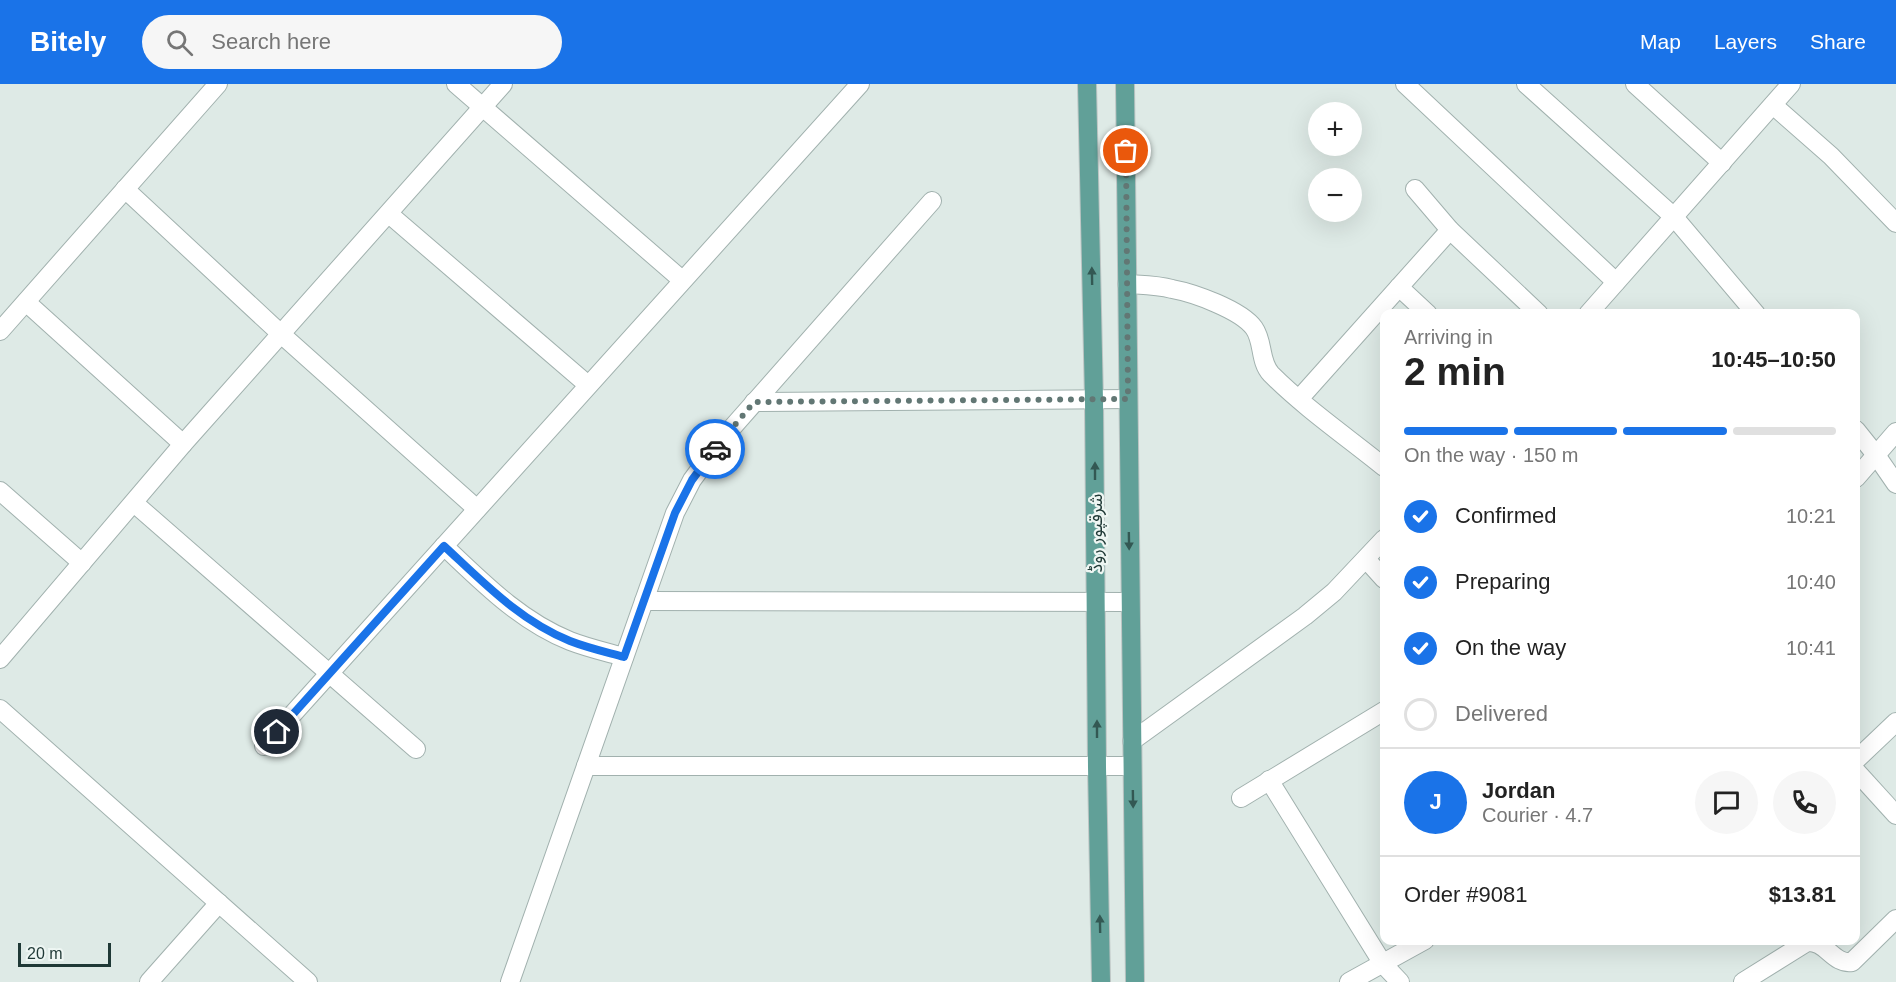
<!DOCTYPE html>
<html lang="en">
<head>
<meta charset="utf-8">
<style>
	body { margin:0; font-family:Helvetica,"Noto Sans Arabic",sans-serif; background:#f6f6f6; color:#222; height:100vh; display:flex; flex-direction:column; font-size:22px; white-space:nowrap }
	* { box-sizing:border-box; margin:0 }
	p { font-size:20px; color:#767676 }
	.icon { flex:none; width:33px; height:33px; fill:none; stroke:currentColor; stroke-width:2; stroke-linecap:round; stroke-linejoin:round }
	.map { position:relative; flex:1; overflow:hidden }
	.details { position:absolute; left:1380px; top:225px; width:480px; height:636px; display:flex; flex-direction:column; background:#fff; border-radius:12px; box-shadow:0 6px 24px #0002 }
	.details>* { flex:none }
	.tools { position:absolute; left:1308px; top:18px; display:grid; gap:12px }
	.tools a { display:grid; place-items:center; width:54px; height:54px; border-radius:50%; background:#fff; box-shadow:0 6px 24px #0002; font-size:30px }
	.scale { position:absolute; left:18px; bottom:15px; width:93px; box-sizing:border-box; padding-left:6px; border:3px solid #1f3936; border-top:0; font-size:16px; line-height:21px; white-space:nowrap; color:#1f3936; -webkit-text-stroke:4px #eef6f3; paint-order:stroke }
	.pin { position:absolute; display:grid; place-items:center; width:51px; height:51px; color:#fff; margin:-26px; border:3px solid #fff; border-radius:50%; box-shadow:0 2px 6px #0007 }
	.courier { position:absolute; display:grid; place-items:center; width:60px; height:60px; margin:-30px; border:4px solid #1a73e8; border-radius:50%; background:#fff; color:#222; box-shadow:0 2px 8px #0007 }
	.head em { font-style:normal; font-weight:700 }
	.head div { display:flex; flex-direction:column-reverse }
	.head { display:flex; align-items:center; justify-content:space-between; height:102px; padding:0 24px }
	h1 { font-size:39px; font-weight:700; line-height:45px }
	.bar { display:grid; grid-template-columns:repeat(4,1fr); gap:9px 6px; align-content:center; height:72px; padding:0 24px }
	.bar i { height:8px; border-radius:4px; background:#e0e0e0 }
	.bar .on { background:#1a73e8 }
	.bar p { grid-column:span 4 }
	.line { display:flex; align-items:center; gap:15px; padding:0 24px; border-top:2px solid #e0e0e0 }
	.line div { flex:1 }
	.round { display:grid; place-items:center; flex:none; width:63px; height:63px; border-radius:32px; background:#f6f6f6 }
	ol { padding:0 24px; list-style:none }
	li { display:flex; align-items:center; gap:18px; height:66px }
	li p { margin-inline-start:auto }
	li .icon { padding:6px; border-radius:50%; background:#1a73e8; color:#fff; stroke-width:4 }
	li:last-child { color:#767676 }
	li i { width:33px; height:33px; border:3px solid #e0e0e0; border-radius:50% }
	header { display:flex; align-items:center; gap:36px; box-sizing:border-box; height:84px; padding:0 30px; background:#1a73e8; color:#fff }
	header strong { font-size:28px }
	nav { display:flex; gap:33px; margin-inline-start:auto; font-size:21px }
	.search { width:420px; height:54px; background:#f6f6f6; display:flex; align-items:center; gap:15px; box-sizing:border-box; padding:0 21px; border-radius:33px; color:#767676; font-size:22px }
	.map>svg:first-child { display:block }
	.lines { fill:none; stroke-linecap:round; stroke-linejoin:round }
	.minor-casing { stroke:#a1b1ae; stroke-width:20 }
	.primary-casing { stroke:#bcc4c3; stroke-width:20 }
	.minor { stroke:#fff; stroke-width:18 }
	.primary { stroke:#61a098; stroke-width:18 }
	.oneway { fill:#335853 }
	.done { stroke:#627774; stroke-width:6; stroke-dasharray:0 10.8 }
	.route { stroke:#1a73e8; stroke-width:8 }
	.labels { text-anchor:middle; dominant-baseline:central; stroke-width:4.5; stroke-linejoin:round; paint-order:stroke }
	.street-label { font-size:18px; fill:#1f3936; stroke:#eef6f3 }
</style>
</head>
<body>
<header>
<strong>Bitely</strong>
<div class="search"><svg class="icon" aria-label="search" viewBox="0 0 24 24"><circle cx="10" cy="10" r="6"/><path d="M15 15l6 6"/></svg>Search here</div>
<nav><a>Map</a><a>Layers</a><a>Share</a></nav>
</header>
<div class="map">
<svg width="1896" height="898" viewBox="0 0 1896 898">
	<rect width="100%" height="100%" fill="#deeae6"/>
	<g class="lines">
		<g class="minor-casing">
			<g id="minor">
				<path d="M456,0L682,196"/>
				<path d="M1405,0L1616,198"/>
				<path d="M1526,0L1674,133L1756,230"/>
				<path d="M1635,0L1722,79"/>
				<path d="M1773,21L1831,72L1896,139"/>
				<path d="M125,105L281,250L477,425"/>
				<path d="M1415,105L1450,146L1539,230"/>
				<path d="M389,130L588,301"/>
				<path d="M1127,200C1142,201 1158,201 1172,205C1194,209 1241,226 1254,244C1264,258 1259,277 1271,290C1305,324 1347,353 1384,383"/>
				<path d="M1399,203L1428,230"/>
				<path d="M26,218L183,360"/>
				<path d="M1588,230L1791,0"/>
				<path d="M0,247L218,0"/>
				<path d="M1299,315L1450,146"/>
				<path d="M754,318L1128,315"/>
				<path d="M1856,346L1876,371L1896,400"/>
				<path d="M1856,394L1896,348"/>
				<path d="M0,407L82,479"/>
				<path d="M134,419L416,665"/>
				<path d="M444,462C482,498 520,537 570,557C588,564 606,568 624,573"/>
				<path d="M1366,475L1384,495"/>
				<path d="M644,517L1130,518"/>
				<path d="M0,575L183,360L503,0"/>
				<path d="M0,625L308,898"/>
				<path d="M1132,657L1305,532L1334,508L1384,455"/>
				<path d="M264,662L860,0"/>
				<path d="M1856,676L1896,638"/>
				<path d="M586,682H1132"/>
				<path d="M1856,687L1896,731"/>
				<path d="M1269,696L1383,880L1400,898"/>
				<path d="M1241,714L1384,627"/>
				<path d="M149,898L219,819"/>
				<path d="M510,898L675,429L692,396L723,354L932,117"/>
				<path d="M1349,898L1425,856"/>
				<path d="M1743,898L1807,858C1826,856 1833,881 1852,878L1896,835"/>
			</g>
		</g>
		<g class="primary-casing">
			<g id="primary">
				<path d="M1087,0L1094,316L1097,683L1101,898"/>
				<path d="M1125,0L1135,898"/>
			</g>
		</g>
		<use href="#minor" class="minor"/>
		<use href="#primary" class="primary"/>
	</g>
	<defs><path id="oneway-solid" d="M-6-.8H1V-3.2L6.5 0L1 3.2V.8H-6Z" transform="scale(1.5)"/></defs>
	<g class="oneway">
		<use href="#oneway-solid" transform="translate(1092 192) rotate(-91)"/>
		<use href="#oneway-solid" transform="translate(1095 387) rotate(-90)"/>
		<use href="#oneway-solid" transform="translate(1129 457) rotate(89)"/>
		<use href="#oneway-solid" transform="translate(1097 645) rotate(-90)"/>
		<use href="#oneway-solid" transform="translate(1133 715) rotate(89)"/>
		<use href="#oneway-solid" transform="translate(1100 840) rotate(-91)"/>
	</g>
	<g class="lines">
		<path class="done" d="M715,365L754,318L1128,315L1126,67"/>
		<path class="route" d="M277,648L444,462C483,498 520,537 570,557C588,564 606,568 624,573L675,429L692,396L715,365"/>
	</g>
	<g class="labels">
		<g class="street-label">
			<text transform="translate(1096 449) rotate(-90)">شرقپور روڈ</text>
		</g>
	</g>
</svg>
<div class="tools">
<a>+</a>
<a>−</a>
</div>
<div class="scale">20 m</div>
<div class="pin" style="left:1126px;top:67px;background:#ea580c"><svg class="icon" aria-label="bag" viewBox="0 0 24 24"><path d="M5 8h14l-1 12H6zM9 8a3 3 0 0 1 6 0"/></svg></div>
<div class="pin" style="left:277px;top:648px;background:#1f2937"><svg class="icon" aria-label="home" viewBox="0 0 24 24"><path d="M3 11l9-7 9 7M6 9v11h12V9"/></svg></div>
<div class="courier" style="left:715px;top:365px"><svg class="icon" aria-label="car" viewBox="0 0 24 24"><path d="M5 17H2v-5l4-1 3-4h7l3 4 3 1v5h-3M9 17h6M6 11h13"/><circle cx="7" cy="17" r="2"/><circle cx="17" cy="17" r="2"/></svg></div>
<section class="details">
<div class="head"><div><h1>2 min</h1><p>Arriving in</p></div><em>10:45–10:50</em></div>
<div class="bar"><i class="on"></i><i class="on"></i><i class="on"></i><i></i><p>On the way · 150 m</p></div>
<ol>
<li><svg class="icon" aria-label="check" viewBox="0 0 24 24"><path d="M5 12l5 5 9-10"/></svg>Confirmed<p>10:21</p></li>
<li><svg class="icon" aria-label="check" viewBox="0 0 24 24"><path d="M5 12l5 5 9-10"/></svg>Preparing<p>10:40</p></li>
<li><svg class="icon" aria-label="check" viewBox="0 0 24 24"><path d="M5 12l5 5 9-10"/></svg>On the way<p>10:41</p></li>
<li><i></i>Delivered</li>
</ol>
<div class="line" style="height:108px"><b class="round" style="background:#1a73e8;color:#fff">J</b><div><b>Jordan</b><p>Courier · 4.7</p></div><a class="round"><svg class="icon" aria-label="chat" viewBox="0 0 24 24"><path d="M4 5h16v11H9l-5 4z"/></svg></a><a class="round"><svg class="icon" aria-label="phone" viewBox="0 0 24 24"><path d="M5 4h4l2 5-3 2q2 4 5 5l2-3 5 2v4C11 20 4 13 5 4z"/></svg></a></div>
<div class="line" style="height:78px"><div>Order #9081</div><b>$13.81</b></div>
</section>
</div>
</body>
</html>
